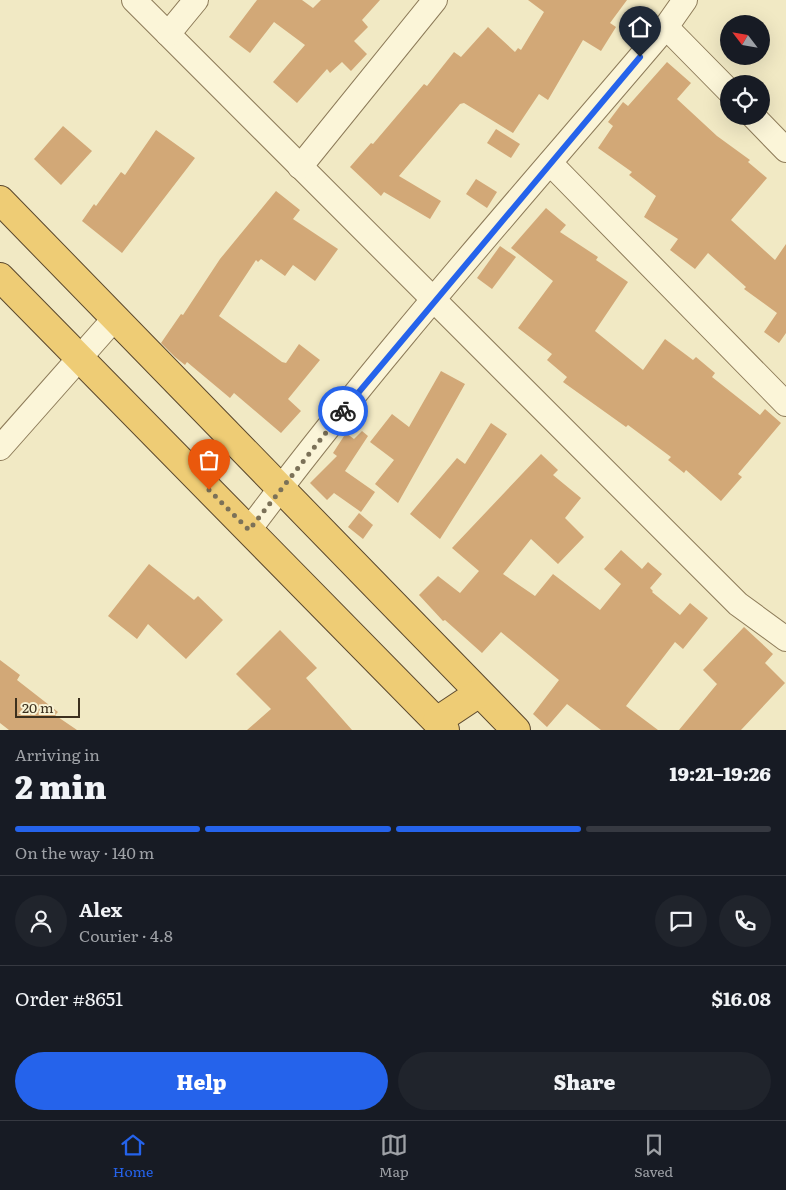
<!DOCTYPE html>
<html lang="en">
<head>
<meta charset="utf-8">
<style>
	body { margin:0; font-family:Literata,serif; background:#20242c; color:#f1f3f6; height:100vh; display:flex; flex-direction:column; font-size:19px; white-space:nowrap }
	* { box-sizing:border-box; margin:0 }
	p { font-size:16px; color:#9ea1a6 }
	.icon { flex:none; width:28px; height:28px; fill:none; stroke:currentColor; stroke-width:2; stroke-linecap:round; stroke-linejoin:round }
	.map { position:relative; height:730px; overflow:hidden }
	.sheet { display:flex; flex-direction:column; background:#171b24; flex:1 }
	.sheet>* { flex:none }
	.needle { width:32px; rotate:301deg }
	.buttons { position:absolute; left:720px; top:15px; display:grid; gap:10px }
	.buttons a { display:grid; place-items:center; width:50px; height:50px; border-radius:50%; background:#171b24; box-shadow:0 5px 20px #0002; font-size:25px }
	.scale { position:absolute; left:15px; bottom:12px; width:65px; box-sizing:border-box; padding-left:5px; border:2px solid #3c301e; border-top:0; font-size:14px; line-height:18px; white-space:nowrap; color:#3c301e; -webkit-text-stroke:4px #f8f2d4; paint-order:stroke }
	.pin { position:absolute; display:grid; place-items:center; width:42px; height:42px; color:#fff; margin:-51px -21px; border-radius:50% 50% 50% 0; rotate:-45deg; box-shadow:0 0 5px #0007 }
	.pin .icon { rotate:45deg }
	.courier { position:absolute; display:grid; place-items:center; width:50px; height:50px; margin:-25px; border:4px solid #2563eb; border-radius:50%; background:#fff; color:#222; box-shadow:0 1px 6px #0007 }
	.summary em { font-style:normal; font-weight:800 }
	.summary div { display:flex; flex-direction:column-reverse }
	.summary { display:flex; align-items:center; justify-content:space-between; height:85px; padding:0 15px }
	h1 { font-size:32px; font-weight:800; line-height:38px }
	.bar { display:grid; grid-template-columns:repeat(4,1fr); gap:8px 5px; align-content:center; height:60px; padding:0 15px }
	.bar i { height:6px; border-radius:4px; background:#363941 }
	.bar .on { background:#2563eb }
	.bar p { grid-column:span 4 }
	.line { display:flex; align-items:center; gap:12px; padding:0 15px; border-top:1px solid #363941 }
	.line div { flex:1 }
	.round { display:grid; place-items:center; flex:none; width:52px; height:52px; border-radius:26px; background:#20242c }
	.cta { display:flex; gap:10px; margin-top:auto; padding:10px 15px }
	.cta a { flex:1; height:58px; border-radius:30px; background:#2563eb; color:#fff; font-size:20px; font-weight:800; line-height:58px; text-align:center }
	.cta a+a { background:#20242c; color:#f1f3f6 }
	.dock { display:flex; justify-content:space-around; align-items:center; height:70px; border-top:1px solid #363941; background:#171b24; font-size:14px; color:#9ea1a6 }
	.dock a { display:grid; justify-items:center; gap:2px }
	.dock .on { color:#2563eb }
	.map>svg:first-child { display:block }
	.building { fill:#d2a877 }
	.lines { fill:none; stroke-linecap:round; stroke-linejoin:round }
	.minor-casing { stroke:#8d7b59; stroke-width:26 }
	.trunk-casing { stroke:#5b482d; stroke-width:30 }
	.minor { stroke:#fbf5d8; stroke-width:24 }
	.trunk { stroke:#eecc75; stroke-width:28 }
	.done { stroke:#7b7158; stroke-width:5; stroke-dasharray:0 9 }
	.route { stroke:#2563eb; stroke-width:6 }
</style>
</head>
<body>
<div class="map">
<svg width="786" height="730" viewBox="0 0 786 730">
	<rect width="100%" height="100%" fill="#f1e9c4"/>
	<g class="building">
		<path d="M257,0H302L313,8L321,0H380L362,20L368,27L354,41L367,54L351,71L342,62L330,73L327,69L297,103L273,82L305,45L274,22L250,53L229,37Z"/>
		<path d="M528,0H627L610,23L616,27L601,51L583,40L548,100L539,94L513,133L464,103L460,104L399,176L441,201L430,219L384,192L381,196L350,167L371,143L373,144L424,84L427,86L454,52L461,57L488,27L515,52L518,48L521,50L544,12Z"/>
		<path d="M667,62L691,83L677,99L717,136L750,160L748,162L767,178L731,220L775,260L786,244V333L779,343L764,332L777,313L744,289L746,287L708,253L695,269L670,250L678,239L644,217L656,196L629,175L632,172L598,148L613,126L608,122L623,102L628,106Z"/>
		<path d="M63,126L92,151L61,185L34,159Z"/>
		<path d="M496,129L520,144L511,158L487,143Z"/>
		<path d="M156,130L195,158L122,253L82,221L94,204L96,206L121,172L125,175Z"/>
		<path d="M476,179L497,192L487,208L466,194Z"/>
		<path d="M276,191L300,210L293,219L338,249L315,281L293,265L285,276L261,259L258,262L256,260L219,316L282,362L286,363L299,344L320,360L288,399L301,411L281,433L234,393L230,398L187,362L185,365L175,357L161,343L181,314L183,315L220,259Z"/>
		<path d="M546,208L566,225L560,232L598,257L596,260L628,282L595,331L643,370L665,339L693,360L696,357L715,373L712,377L760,415L765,409L781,423L738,474L742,477L721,501L686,470L684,473L668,460L671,457L628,425L626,427L563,382L567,377L547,360L552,354L518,328L553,281L511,248Z"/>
		<path d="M500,246L516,257L492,289L477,278Z"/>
		<path d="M441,371L465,384L398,503L375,484L394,460L370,442L392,414L409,427Z"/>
		<path d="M491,423L507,434L440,539L410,514L457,458L465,464Z"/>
		<path d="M362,431L368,436L345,471L375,492L361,512L334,493L327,500L310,483L337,456L333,453L346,433L354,439Z"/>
		<path d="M541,454L558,470L553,475L581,498L565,518L584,537L558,564L531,539L503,574L535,596L553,574L600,610L621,584L604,569L621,550L642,569L648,562L662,574L650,588L653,591L652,592L680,615L690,603L708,618L683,649L675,642L626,706L658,730H601L567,704L547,727L533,714L559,680L501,632L482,653L445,620L443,621L419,595L438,576L460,593L479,571L452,548Z"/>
		<path d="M359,513L373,525L363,539L348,527Z"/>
		<path d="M149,564L194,600L198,596L223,620L186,659L148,624L137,639L108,616Z"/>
		<path d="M744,627L773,654L765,663L785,683L741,730H679L717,684L703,670Z"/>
		<path d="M280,630L317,668L306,678L352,730H247L271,709L236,674Z"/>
		<path d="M0,660L20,675L17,680L58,712L55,715L77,730H9L0,723Z"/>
	</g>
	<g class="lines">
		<g class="minor-casing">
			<g id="minor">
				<path d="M134,0L738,604L786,639"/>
				<path d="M666,27L729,91"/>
				<path d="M168,34L196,0"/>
				<path d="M753,116L786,150"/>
				<path d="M550,163L786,404"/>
				<path d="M300,167L435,0"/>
				<path d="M0,448L114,319"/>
				<path d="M249,530C378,357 526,192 666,27L685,0"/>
			</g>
		</g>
		<g class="trunk-casing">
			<g id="trunk">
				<path d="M0,200L516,730"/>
				<path d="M0,277L445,730"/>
				<path d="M437,721L479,693"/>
			</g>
		</g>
		<use href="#minor" class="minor"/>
		<use href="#trunk" class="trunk"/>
	</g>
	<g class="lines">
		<path class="done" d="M209,490L249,530L343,411"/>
		<path class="route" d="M343,411L640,57"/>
	</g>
</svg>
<div class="buttons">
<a><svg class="needle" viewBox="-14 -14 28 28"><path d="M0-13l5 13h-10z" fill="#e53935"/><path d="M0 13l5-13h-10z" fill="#9ea1a6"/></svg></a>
<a><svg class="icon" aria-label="locate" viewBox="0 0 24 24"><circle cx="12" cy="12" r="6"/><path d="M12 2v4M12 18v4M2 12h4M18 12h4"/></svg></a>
</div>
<div class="scale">20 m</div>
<div class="pin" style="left:209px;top:490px;background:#ea580c"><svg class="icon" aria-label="bag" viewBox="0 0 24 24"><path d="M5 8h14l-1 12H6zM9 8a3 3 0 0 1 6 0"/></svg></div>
<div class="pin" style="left:640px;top:57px;background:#1f2937"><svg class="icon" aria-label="home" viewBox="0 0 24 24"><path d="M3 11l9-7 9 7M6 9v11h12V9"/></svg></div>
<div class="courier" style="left:343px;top:411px"><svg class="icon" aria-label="bike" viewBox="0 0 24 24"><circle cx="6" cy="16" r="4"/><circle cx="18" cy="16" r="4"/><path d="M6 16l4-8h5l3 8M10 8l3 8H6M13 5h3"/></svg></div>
</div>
<section class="sheet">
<div class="summary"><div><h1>2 min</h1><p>Arriving in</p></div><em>19:21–19:26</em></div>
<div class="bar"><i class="on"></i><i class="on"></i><i class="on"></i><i></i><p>On the way · 140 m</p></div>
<div class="line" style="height:90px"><a class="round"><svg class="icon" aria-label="person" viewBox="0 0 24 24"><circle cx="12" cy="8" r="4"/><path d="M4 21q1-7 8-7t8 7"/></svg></a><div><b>Alex</b><p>Courier · 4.8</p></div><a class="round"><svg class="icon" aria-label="chat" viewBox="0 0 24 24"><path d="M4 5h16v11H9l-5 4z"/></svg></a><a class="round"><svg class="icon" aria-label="phone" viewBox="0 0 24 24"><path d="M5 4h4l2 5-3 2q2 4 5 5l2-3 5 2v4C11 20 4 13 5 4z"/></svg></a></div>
<div class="line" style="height:65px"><div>Order #8651</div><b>$16.08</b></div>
<div class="cta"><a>Help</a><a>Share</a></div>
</section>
<nav class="dock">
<a class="on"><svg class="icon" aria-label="home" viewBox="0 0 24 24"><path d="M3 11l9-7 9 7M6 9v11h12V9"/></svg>Home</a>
<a><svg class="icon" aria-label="map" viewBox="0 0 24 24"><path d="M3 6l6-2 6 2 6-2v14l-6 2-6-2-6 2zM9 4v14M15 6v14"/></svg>Map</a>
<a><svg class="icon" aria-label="saved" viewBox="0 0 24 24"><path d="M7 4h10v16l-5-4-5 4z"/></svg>Saved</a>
</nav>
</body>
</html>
